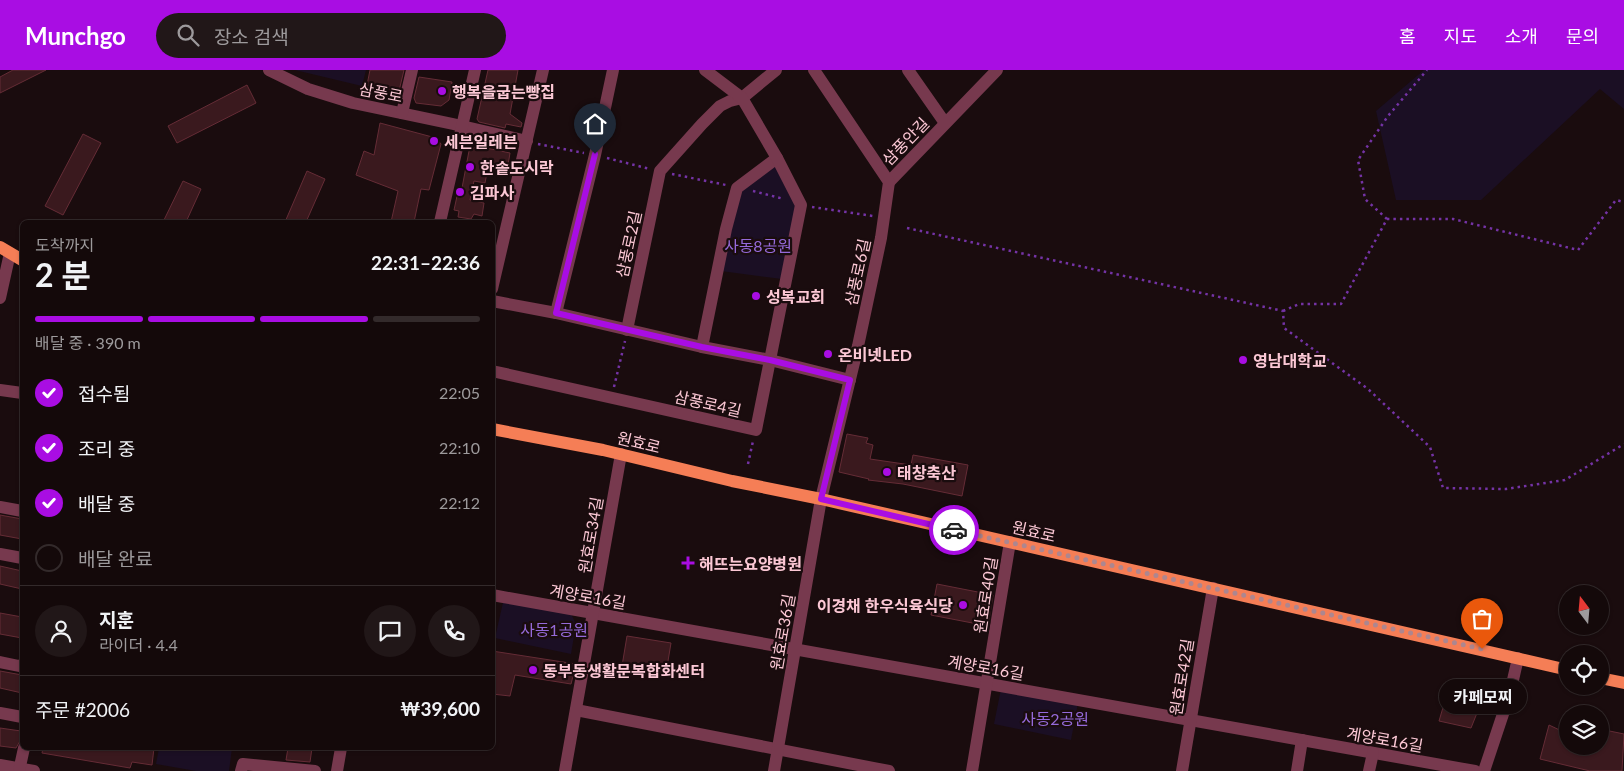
<!DOCTYPE html>
<html lang="ko">
<head>
<meta charset="utf-8">
<style>
	body { margin:0; font-family:Lato,"Noto Sans KR",sans-serif; background:#211718; color:#f1f3f6; height:100vh; display:flex; flex-direction:column; font-size:19px; white-space:nowrap }
	* { box-sizing:border-box; margin:0 }
	p { font-size:16px; color:#9d9a9c }
	.icon { flex:none; width:28px; height:28px; fill:none; stroke:currentColor; stroke-width:2; stroke-linecap:round; stroke-linejoin:round }
	.map { position:relative; flex:1; overflow:hidden }
	.details { position:absolute; left:20px; top:150px; width:475px; height:530px; display:flex; flex-direction:column; background:#14090a; border-radius:8px; box-shadow:0 1px 4px #0004,0 0 0 1px #332a2b }
	.details>* { flex:none }
	.needle { width:32px; rotate:344deg }
	.buttons { position:absolute; left:1559px; top:515px; display:grid; gap:10px }
	.buttons a { display:grid; place-items:center; width:50px; height:50px; border-radius:50%; background:#14090a; box-shadow:0 1px 4px #0004,0 0 0 1px #332a2b; font-size:25px }
	.pin { position:absolute; display:grid; place-items:center; width:42px; height:42px; color:#fff; margin:-51px -21px; border-radius:50% 50% 50% 0; rotate:-45deg; box-shadow:0 0 5px #0007 }
	.pin .icon { rotate:45deg }
	.courier { position:absolute; display:grid; place-items:center; width:50px; height:50px; margin:-25px; border:4px solid #a90de3; border-radius:50%; background:#fff; color:#222; box-shadow:0 1px 6px #0007 }
	.bubble { position:absolute; height:35px; border-radius:18px; background:#14090a; box-shadow:0 1px 4px #0004,0 0 0 1px #332a2b; font-size:16px; font-weight:700; line-height:35px; text-align:center }
	.head em { font-style:normal; font-weight:700 }
	.head div { display:flex; flex-direction:column-reverse }
	.head { display:flex; align-items:center; justify-content:space-between; height:85px; padding:0 15px }
	h1 { font-size:32px; font-weight:700; line-height:38px }
	.bar { display:grid; grid-template-columns:repeat(4,1fr); gap:8px 5px; align-content:center; height:60px; padding:0 15px }
	.bar i { height:6px; border-radius:4px; background:#332a2b }
	.bar .current { background:#a90de3 }
	.bar p { grid-column:span 4 }
	.line { display:flex; align-items:center; gap:12px; padding:0 15px; border-top:1px solid #332a2b }
	.line div { flex:1 }
	.round { display:grid; place-items:center; flex:none; width:52px; height:52px; border-radius:26px; background:#211718 }
	ol { padding:0 15px; list-style:none }
	li { display:flex; align-items:center; gap:15px; height:55px }
	li p { margin-inline-start:auto }
	li .icon { padding:5px; border-radius:50%; background:#a90de3; color:#fff; stroke-width:4 }
	li:last-child { color:#9d9a9c }
	li i { width:28px; height:28px; border:2px solid #332a2b; border-radius:50% }
	header { display:flex; align-items:center; gap:30px; box-sizing:border-box; height:70px; padding:0 25px; background:#a90de3; color:#fff }
	header strong { font-size:24px }
	nav { display:flex; gap:28px; margin-inline-start:auto; font-size:18px }
	.search { width:350px; height:45px; background:#211718; display:flex; align-items:center; gap:12px; box-sizing:border-box; padding:0 18px; border-radius:28px; color:#9d9a9c; font-size:19px }
	.map>svg:first-child { display:block }
	.green { fill:#1b0f24 }
	.building { fill:#3a191e; stroke:#652c36 }
	.lines { fill:none; stroke-linecap:round; stroke-linejoin:round }
	.path { stroke:#7433a5; stroke-width:2.5; stroke-dasharray:2.5 4; stroke-linecap:butt }
	.minor { stroke:#77394e; stroke-width:12 }
	.major { stroke:#f57e56; stroke-width:12 }
	.done { stroke:#ad868f; stroke-width:5; stroke-dasharray:0 9 }
	.route { stroke:#a90de3; stroke-width:6 }
	.poi-dot { fill:#a90de3; stroke:#1a0c0e; stroke-width:2 }
	.labels { text-anchor:middle; dominant-baseline:central; stroke-width:4.5; stroke-linejoin:round; paint-order:stroke }
	.poi-label { font-size:16px; font-weight:bold; fill:#fcc8d5; stroke:#1a0c0e; text-anchor:start }
	.street-label { font-size:16px; fill:#fcc8d5; stroke:#1a0c0e }
	.park-label { font-size:16px; fill:#956ada; stroke:#1a0c0e }
</style>
</head>
<body>
<header>
<strong>Munchgo</strong>
<div class="search"><svg class="icon" aria-label="search" viewBox="0 0 24 24"><circle cx="10" cy="10" r="6"/><path d="M15 15l6 6"/></svg>장소 검색</div>
<nav><a>홈</a><a>지도</a><a>소개</a><a>문의</a></nav>
</header>
<div class="map">
<svg width="1624" height="701" viewBox="0 0 1624 701">
	<rect width="100%" height="100%" fill="#1a0c0e"/>
	<g class="green">
		<path d="M295,0H366L362,16Z"/>
		<path d="M1424,0H1624V39L1600,19L1481,130H1396L1376,41Z"/>
		<path d="M776,96L796,133L782,209L721,201L740,120Z"/>
		<path d="M504,528L571,544L576,554L571,584L495,568Z"/>
		<path d="M1001,619L1078,633L1071,670L994,654Z"/>
		<path d="M159,678H232L229,701H196L156,694Z"/>
	</g>
	<g class="building">
		<path d="M13,0H46L0,23V7Z"/>
		<path d="M370,0H404L399,21L367,15Z"/>
		<path d="M488,0H518L510,44L522,53L521,57L506,54L505,58L479,52L477,49Z"/>
		<path d="M419,7L452,12L449,30L441,36L416,33L414,28Z"/>
		<path d="M247,15L256,33L177,73L168,56Z"/>
		<path d="M380,53L436,68L441,74L429,120L421,119L414,152H391L398,121L356,105L364,81L374,85Z"/>
		<path d="M83,64L101,73L63,145L45,136Z"/>
		<path d="M477,76L510,83L507,101L488,97L485,113L474,111L470,130L484,133L482,146L474,144L471,149L458,147L459,141L454,140L459,117L462,118L469,81Z"/>
		<path d="M307,101L325,109L306,152H285Z"/>
		<path d="M183,111L201,119L186,152H163Z"/>
		<path d="M847,364L868,368L866,373L873,375L870,389L911,395L913,385L968,395L962,426L903,414L868,410L869,409L839,402Z"/>
		<path d="M0,445L22,449V469L0,465Z"/>
		<path d="M0,496L22,501V519L0,514Z"/>
		<path d="M937,514L993,525L988,556L931,545Z"/>
		<path d="M0,543L22,547V568L0,564Z"/>
		<path d="M627,566L671,573L666,603L622,596Z"/>
		<path d="M492,581L576,594L571,614L515,605L510,626L492,624Z"/>
		<path d="M0,601L22,605V623L0,618Z"/>
		<path d="M1450,614L1473,620L1481,633L1471,658L1439,651Z"/>
		<path d="M1549,655L1568,664V676H1600V659L1624,664L1622,701H1590L1540,689Z"/>
		<path d="M0,658L21,661L20,671L16,678L0,676Z"/>
		<path d="M43,678H154L152,695L132,692L130,698L42,683Z"/>
		<path d="M288,678H312L310,692L286,690Z"/>
	</g>
	<g class="lines">
		<g class="path">
			<path d="M538,74L584,83"/>
			<path d="M607,88L650,99"/>
			<path d="M672,104L726,115"/>
			<path d="M753,121L784,129"/>
			<path d="M812,137L873,146"/>
			<path d="M1387,149L1365,129L1358,90L1388,46L1427,0"/>
			<path d="M907,158L1283,241L1284,258L1368,319L1430,377L1443,418L1506,419L1565,410L1624,374"/>
			<path d="M1283,241L1299,234H1341L1387,149H1453L1578,180L1616,130L1624,132"/>
			<path d="M614,317L625,271"/>
			<path d="M748,394L753,371"/>
		</g>
		<g class="minor">
			<path d="M269,0L308,19L353,33L453,54L527,71"/>
			<path d="M908,0L945,53"/>
			<path d="M402,43L412,0"/>
			<path d="M889,112L997,0"/>
			<path d="M440,152L475,0"/>
			<path d="M492,219L543,0"/>
			<path d="M0,228L10,183"/>
			<path d="M492,231L556,243L702,277L770,290L850,310"/>
			<path d="M556,243L595,85L613,0"/>
			<path d="M627,260L660,101L702,54L720,36L730,31L742,28L776,0"/>
			<path d="M702,277L726,159L737,118L777,88"/>
			<path d="M492,301L756,360L801,135L777,88L742,28L705,0"/>
			<path d="M0,320L22,323"/>
			<path d="M0,437L22,441"/>
			<path d="M0,484L22,488"/>
			<path d="M492,525L1475,701"/>
			<path d="M0,592L19,596L22,595"/>
			<path d="M576,640L889,701"/>
			<path d="M0,643L22,647"/>
			<path d="M0,695L34,701"/>
			<path d="M19,701L24,678"/>
			<path d="M241,701L243,694L315,701"/>
			<path d="M337,701L341,678"/>
			<path d="M565,701L621,384"/>
			<path d="M774,701L821,429L858,276L881,168L889,112L814,0"/>
			<path d="M972,701L1010,472"/>
			<path d="M1182,701L1213,518"/>
			<path d="M1297,701L1302,670"/>
			<path d="M1369,701L1373,683"/>
			<path d="M1484,701L1510,623L1518,588"/>
		</g>
		<g class="major">
			<path d="M0,177L22,190"/>
			<path d="M492,359L603,380L732,411L821,429L1568,600"/>
			<path d="M1600,608L1624,613"/>
		</g>
	</g>
	<g class="lines">
		<path class="done" d="M954,460L1482,579"/>
		<path class="route" d="M595,84L556,243L702,277L770,290L850,310L821,429L954,460"/>
	</g>
	<g class="poi-dot">
		<circle cx="442" cy="21" r="5"/>
		<circle cx="434" cy="71" r="5"/>
		<circle cx="470" cy="97" r="5"/>
		<circle cx="460" cy="122" r="5"/>
		<circle cx="756" cy="226" r="5"/>
		<circle cx="828" cy="284" r="5"/>
		<circle cx="1243" cy="290" r="5"/>
		<circle cx="887" cy="402" r="5"/>
		<path d="M685.5 485.5h5v5h5v5h-5v5h-5v-5h-5v-5h5z"/>
		<circle cx="963" cy="535" r="5"/>
		<circle cx="533" cy="600" r="5"/>
	</g>
	<g class="labels">
		<g class="poi-label">
			<text x="452" y="21">행복을굽는빵집</text>
			<text x="444" y="71">세븐일레븐</text>
			<text x="480" y="97">한솥도시락</text>
			<text x="470" y="122">김파사</text>
			<text x="766" y="226">성복교회</text>
			<text x="838" y="284">온비넷LED</text>
			<text x="1253" y="290">영남대학교</text>
			<text x="897" y="402">태창축산</text>
			<text x="699" y="493">해뜨는요양병원</text>
			<text x="953" y="535" text-anchor="end">이경채 한우식육식당</text>
			<text x="543" y="600">동부동생활문복합화센터</text>
		</g>
		<g class="street-label">
			<text transform="translate(381 22) rotate(11)">삼풍로</text>
			<text transform="translate(905 71) rotate(-46)">삼풍안길</text>
			<text transform="translate(628 174) rotate(-78)">삼풍로2길</text>
			<text transform="translate(857 202) rotate(-78)">삼풍로6길</text>
			<text transform="translate(708 333) rotate(13)">삼풍로4길</text>
			<text transform="translate(639 372) rotate(14)">원효로</text>
			<text transform="translate(1034 461) rotate(13)">원효로</text>
			<text transform="translate(590 465) rotate(-80)">원효로34길</text>
			<text transform="translate(985 525) rotate(-81)">원효로40길</text>
			<text transform="translate(588 526) rotate(10)">계양로16길</text>
			<text transform="translate(782 562) rotate(-80)">원효로36길</text>
			<text transform="translate(986 597) rotate(10)">계양로16길</text>
			<text transform="translate(1181 607) rotate(-81)">원효로42길</text>
			<text transform="translate(1385 669) rotate(10)">계양로16길</text>
		</g>
		<g class="park-label">
			<text x="758" y="175">사동8공원</text>
			<text x="554" y="559">사동1공원</text>
			<text x="1055" y="648">사동2공원</text>
		</g>
	</g>
</svg>
<div class="buttons">
<a><svg class="needle" viewBox="-14 -14 28 28"><path d="M0-13l5 13h-10z" fill="#e53935"/><path d="M0 13l5-13h-10z" fill="#9d9a9c"/></svg></a>
<a><svg class="icon" aria-label="locate" viewBox="0 0 24 24"><circle cx="12" cy="12" r="6"/><path d="M12 2v4M12 18v4M2 12h4M18 12h4"/></svg></a>
<a><svg class="icon" aria-label="layers" viewBox="0 0 24 24"><path d="M12 4l9 5-9 5-9-5zM3 14l9 5 9-5"/></svg></a>
</div>
<div class="pin" style="left:1482px;top:579px;background:#ea580c"><svg class="icon" aria-label="bag" viewBox="0 0 24 24"><path d="M5 8h14l-1 12H6zM9 8a3 3 0 0 1 6 0"/></svg></div>
<div class="pin" style="left:595px;top:84px;background:#1f2937"><svg class="icon" aria-label="home" viewBox="0 0 24 24"><path d="M3 11l9-7 9 7M6 9v11h12V9"/></svg></div>
<div class="courier" style="left:954px;top:460px"><svg class="icon" aria-label="car" viewBox="0 0 24 24"><path d="M5 17H2v-5l4-1 3-4h7l3 4 3 1v5h-3M9 17h6M6 11h13"/><circle cx="7" cy="17" r="2"/><circle cx="17" cy="17" r="2"/></svg></div>
<div class="bubble" style="left:1439px;top:609px;width:88px">카페모찌</div>
<section class="details">
<div class="head"><div><h1>2 분</h1><p>도착까지</p></div><em>22:31–22:36</em></div>
<div class="bar"><i class="current"></i><i class="current"></i><i class="current"></i><i></i><p>배달 중 · 390 m</p></div>
<ol>
<li><svg class="icon" aria-label="check" viewBox="0 0 24 24"><path d="M5 12l5 5 9-10"/></svg>접수됨<p>22:05</p></li>
<li><svg class="icon" aria-label="check" viewBox="0 0 24 24"><path d="M5 12l5 5 9-10"/></svg>조리 중<p>22:10</p></li>
<li><svg class="icon" aria-label="check" viewBox="0 0 24 24"><path d="M5 12l5 5 9-10"/></svg>배달 중<p>22:12</p></li>
<li><i></i>배달 완료</li>
</ol>
<div class="line" style="height:90px"><a class="round"><svg class="icon" aria-label="person" viewBox="0 0 24 24"><circle cx="12" cy="8" r="4"/><path d="M4 21q1-7 8-7t8 7"/></svg></a><div><b>지훈</b><p>라이더 · 4.4</p></div><a class="round"><svg class="icon" aria-label="chat" viewBox="0 0 24 24"><path d="M4 5h16v11H9l-5 4z"/></svg></a><a class="round"><svg class="icon" aria-label="phone" viewBox="0 0 24 24"><path d="M5 4h4l2 5-3 2q2 4 5 5l2-3 5 2v4C11 20 4 13 5 4z"/></svg></a></div>
<div class="line" style="height:65px"><div>주문 #2006</div><b>₩39,600</b></div>
</section>
</div>
</body>
</html>
